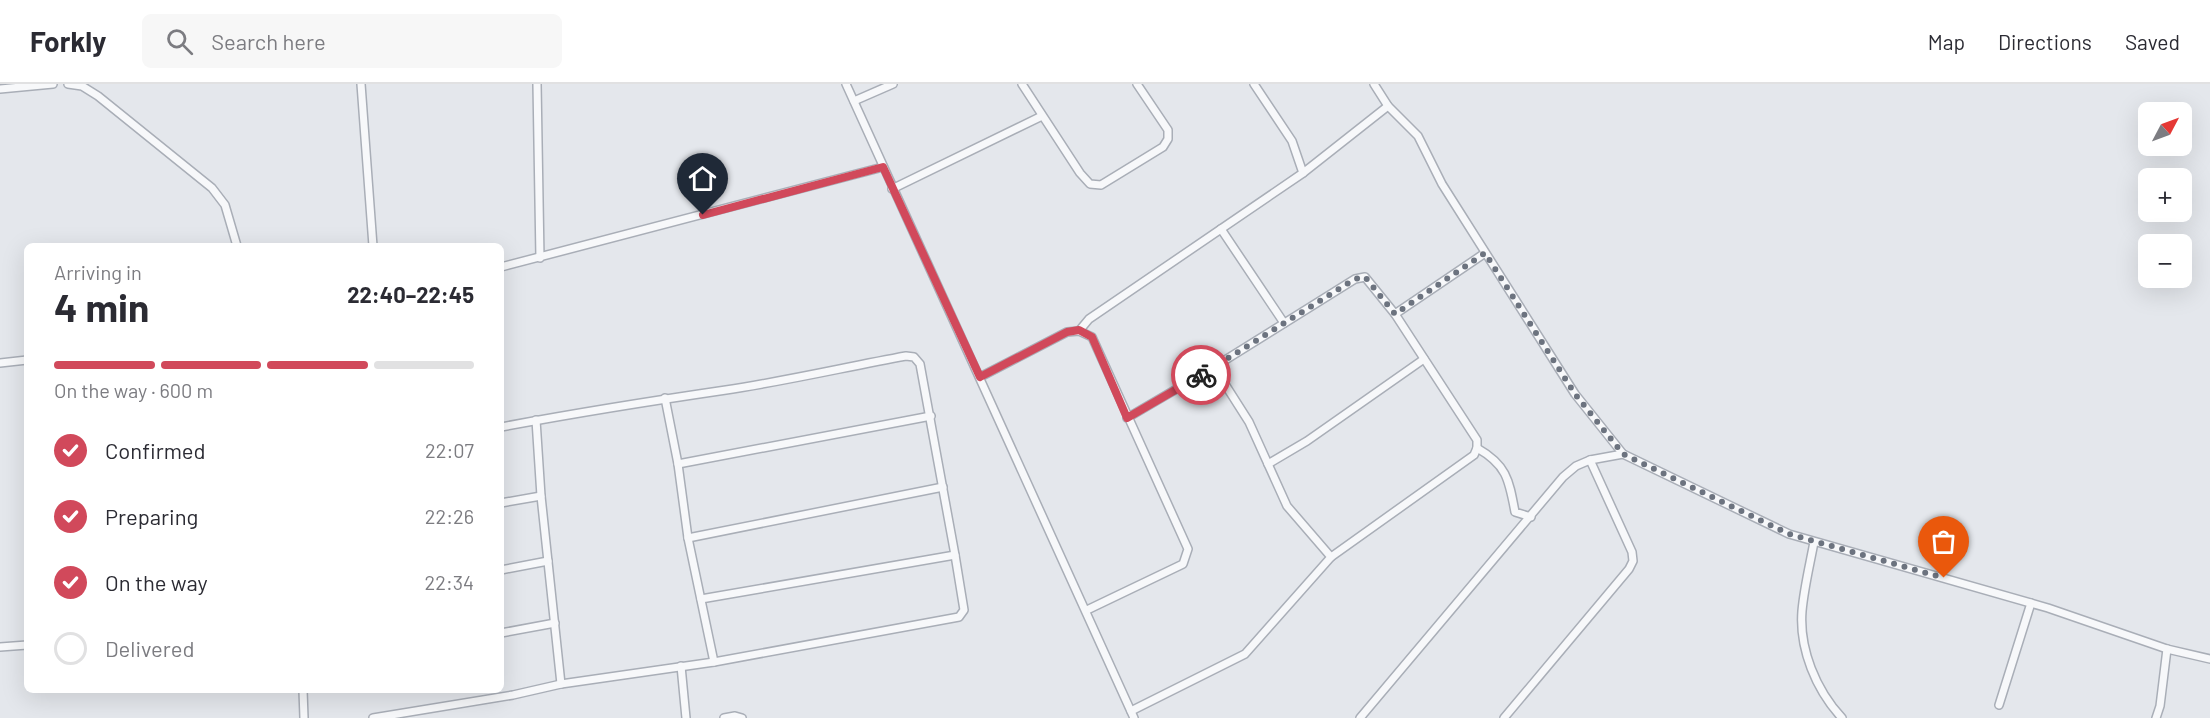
<!DOCTYPE html>
<html lang="en">
<head>
<meta charset="utf-8">
<style>
	body { margin:0; font-family:Barlow,sans-serif; background:#f7f7f7; color:#2b2b33; height:100vh; display:flex; flex-direction:column; font-size:22px; white-space:nowrap }
	* { box-sizing:border-box; margin:0 }
	p { font-size:20px; color:#7c7c81 }
	.icon { flex:none; width:33px; height:33px; fill:none; stroke:currentColor; stroke-width:2; stroke-linecap:round; stroke-linejoin:round }
	.map { position:relative; flex:1; overflow:hidden }
	.side { position:absolute; left:24px; top:159px; width:480px; height:450px; display:flex; flex-direction:column; background:#fff; border-radius:9px; box-shadow:0 6px 24px #0002 }
	.side>* { flex:none }
	.needle { width:39px; rotate:49deg }
	.controls { position:absolute; left:2138px; top:18px; display:grid; gap:12px }
	.controls a { display:grid; place-items:center; width:54px; height:54px; border-radius:9px; background:#fff; box-shadow:0 6px 24px #0002; font-size:30px }
	.pin { position:absolute; display:grid; place-items:center; width:51px; height:51px; color:#fff; margin:-62px -26px; border-radius:50% 50% 50% 0; rotate:-45deg; box-shadow:0 0 6px #0007 }
	.pin .icon { rotate:45deg }
	.courier { position:absolute; display:grid; place-items:center; width:60px; height:60px; margin:-30px; border:4px solid #d1495b; border-radius:50%; background:#fff; color:#222; box-shadow:0 2px 8px #0007 }
	.summary em { font-style:normal; font-weight:700 }
	.summary div { display:flex; flex-direction:column-reverse }
	.summary { display:flex; align-items:center; justify-content:space-between; height:102px; padding:0 30px }
	h1 { font-size:39px; font-weight:700; line-height:45px }
	.bar { display:grid; grid-template-columns:repeat(4,1fr); gap:9px 6px; align-content:center; height:72px; padding:0 30px }
	.bar i { height:8px; border-radius:4px; background:#e1e1e2 }
	.bar .current { background:#d1495b }
	.bar p { grid-column:span 4 }
	ol { padding:0 30px; list-style:none }
	li { display:flex; align-items:center; gap:18px; height:66px }
	li p { margin-inline-start:auto }
	li .icon { padding:6px; border-radius:50%; background:#d1495b; color:#fff; stroke-width:4 }
	li:last-child { color:#7c7c81 }
	li i { width:33px; height:33px; border:3px solid #e1e1e2; border-radius:50% }
	header { display:flex; align-items:center; gap:36px; box-sizing:border-box; height:84px; padding:0 30px; background:#fff; border-bottom:2px solid #e1e1e2 }
	header strong { font-size:28px }
	nav { display:flex; gap:33px; margin-inline-start:auto; font-size:21px }
	.search { width:420px; height:54px; background:#f7f7f7; display:flex; align-items:center; gap:15px; box-sizing:border-box; padding:0 21px; border-radius:9px; color:#7c7c81; font-size:22px }
	.map>svg:first-child { display:block }
	.lines { fill:none; stroke-linecap:round; stroke-linejoin:round }
	.minor-casing { stroke:#a9aeb7; stroke-width:10 }
	.minor { stroke:#f7f8fa; stroke-width:7 }
	.done { stroke:#6c737f; stroke-width:6; stroke-dasharray:0 10.8 }
	.route { stroke:#d1495b; stroke-width:8 }
</style>
</head>
<body>
<header>
<strong>Forkly</strong>
<div class="search"><svg class="icon" aria-label="search" viewBox="0 0 24 24"><circle cx="10" cy="10" r="6"/><path d="M15 15l6 6"/></svg>Search here</div>
<nav><a>Map</a><a>Directions</a><a>Saved</a></nav>
</header>
<div class="map">
<svg width="2210" height="634" viewBox="0 0 2210 634">
	<rect width="100%" height="100%" fill="#e4e7ec"/>
	<g class="lines">
		<g class="minor-casing">
			<g id="minor">
				<path d="M68,0L82,2L98,12L212,104L225,121L237,162"/>
				<path d="M361,0L373,162"/>
				<path d="M537,0L540,174"/>
				<path d="M846,0L1134,634"/>
				<path d="M1022,0L1080,89L1090,100L1101,101L1163,63L1168,55V46L1137,0"/>
				<path d="M1254,0L1292,57L1303,89"/>
				<path d="M1374,0L1388,22L1418,52L1442,100L1575,310L1623,370"/>
				<path d="M0,5L53,0"/>
				<path d="M854,17L893,0"/>
				<path d="M892,105L1042,32"/>
				<path d="M1221,145L1284,239"/>
				<path d="M501,183L883,83"/>
				<path d="M1395,230L1485,169"/>
				<path d="M1079,247L1089,235L1303,89L1388,22"/>
				<path d="M0,279L27,276"/>
				<path d="M980,293L1067,248L1079,247L1092,253L1188,465L1183,480L1087,526"/>
				<path d="M665,314L678,380L688,454L714,578"/>
				<path d="M1127,334L1214,283L1355,195L1365,193L1395,230L1477,356V364L1474,371L1331,473"/>
				<path d="M536,336L541,412L561,600"/>
				<path d="M1477,364C1507,381 1509,396 1515,428L1531,433"/>
				<path d="M678,380L931,332"/>
				<path d="M1268,380L1307,357L1424,275"/>
				<path d="M501,419L541,412"/>
				<path d="M688,454L943,403"/>
				<path d="M1814,458C1810,480 1804,504 1802,527C1799,565 1816,606 1842,634"/>
				<path d="M501,486L548,477"/>
				<path d="M701,515L955,471"/>
				<path d="M501,549L555,539"/>
				<path d="M0,563L27,561"/>
				<path d="M681,582L686,634"/>
				<path d="M303,606L304,634"/>
				<path d="M1999,621L2031,519"/>
				<path d="M1131,627L1245,570L1331,473L1287,422L1249,338L1214,283"/>
				<path d="M373,634L513,611L561,600L714,578L959,533L964,526L955,471L920,280L914,273L906,272C846,283 786,297 726,306C651,317 576,329 501,343"/>
				<path d="M724,634L735,632L742,634"/>
				<path d="M1360,634L1563,393L1576,382L1590,376L1623,370L1789,450L2048,524L2167,565L2210,575"/>
				<path d="M1504,634L1629,485L1633,477L1632,468L1590,376"/>
				<path d="M2156,634L2160,622L2167,565"/>
			</g>
		</g>
		<use href="#minor" class="minor"/>
	</g>
	<g class="lines">
		<path class="done" d="M1201,291L1355,195L1365,193L1395,230L1485,169L1575,310L1623,370L1789,450L1944,494"/>
		<path class="route" d="M703,131L883,83L980,293L1067,248L1079,246L1092,253L1127,334L1201,291"/>
	</g>
</svg>
<div class="controls">
<a><svg class="needle" viewBox="-14 -14 28 28"><path d="M0-13l5 13h-10z" fill="#e53935"/><path d="M0 13l5-13h-10z" fill="#7c7c81"/></svg></a>
<a>+</a>
<a>−</a>
</div>
<div class="pin" style="left:1944px;top:494px;background:#ea580c"><svg class="icon" aria-label="bag" viewBox="0 0 24 24"><path d="M5 8h14l-1 12H6zM9 8a3 3 0 0 1 6 0"/></svg></div>
<div class="pin" style="left:703px;top:131px;background:#1f2937"><svg class="icon" aria-label="home" viewBox="0 0 24 24"><path d="M3 11l9-7 9 7M6 9v11h12V9"/></svg></div>
<div class="courier" style="left:1201px;top:291px"><svg class="icon" aria-label="bike" viewBox="0 0 24 24"><circle cx="6" cy="16" r="4"/><circle cx="18" cy="16" r="4"/><path d="M6 16l4-8h5l3 8M10 8l3 8H6M13 5h3"/></svg></div>
<section class="side">
<div class="summary"><div><h1>4 min</h1><p>Arriving in</p></div><em>22:40–22:45</em></div>
<div class="bar"><i class="current"></i><i class="current"></i><i class="current"></i><i></i><p>On the way · 600 m</p></div>
<ol>
<li><svg class="icon" aria-label="check" viewBox="0 0 24 24"><path d="M5 12l5 5 9-10"/></svg>Confirmed<p>22:07</p></li>
<li><svg class="icon" aria-label="check" viewBox="0 0 24 24"><path d="M5 12l5 5 9-10"/></svg>Preparing<p>22:26</p></li>
<li><svg class="icon" aria-label="check" viewBox="0 0 24 24"><path d="M5 12l5 5 9-10"/></svg>On the way<p>22:34</p></li>
<li><i></i>Delivered</li>
</ol>
</section>
</div>
</body>
</html>
